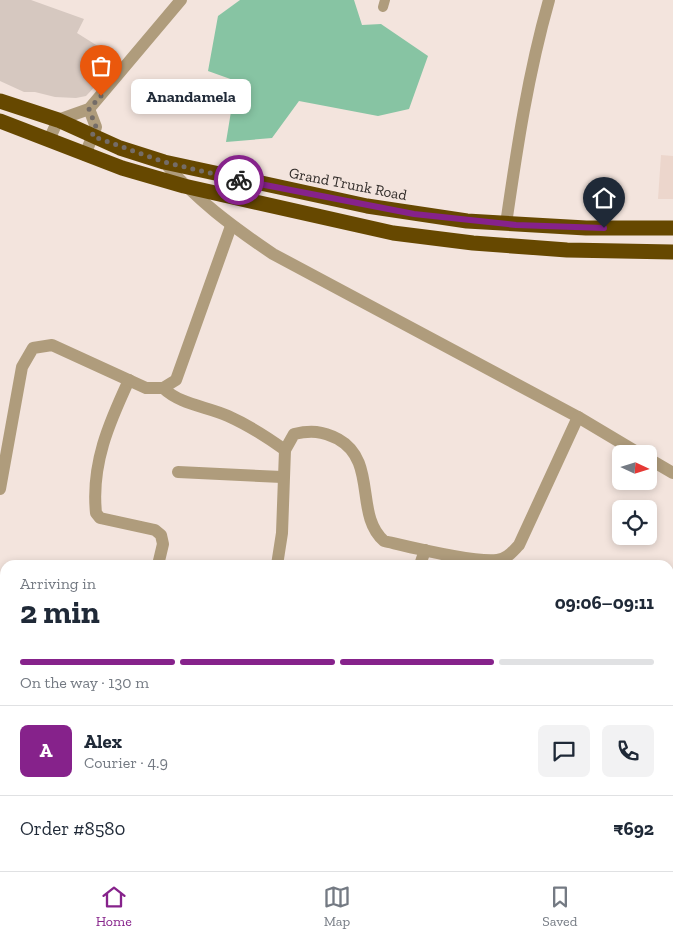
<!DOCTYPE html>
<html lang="en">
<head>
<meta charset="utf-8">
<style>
	body { margin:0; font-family:"Zilla Slab",serif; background:#f2f2f3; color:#1f2937; height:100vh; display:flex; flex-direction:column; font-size:19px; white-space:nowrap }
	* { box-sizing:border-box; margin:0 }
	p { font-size:16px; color:#747a83 }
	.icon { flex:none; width:28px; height:28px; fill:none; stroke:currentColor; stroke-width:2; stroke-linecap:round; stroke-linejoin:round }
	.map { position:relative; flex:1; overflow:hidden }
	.side { position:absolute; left:0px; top:560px; width:674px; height:311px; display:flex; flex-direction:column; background:#fff; border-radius:15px 15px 0 0; box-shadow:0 2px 8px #0003 }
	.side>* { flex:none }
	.needle { width:32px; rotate:94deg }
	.controls { position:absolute; left:612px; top:445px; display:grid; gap:10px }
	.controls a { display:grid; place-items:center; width:45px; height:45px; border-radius:8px; background:#fff; box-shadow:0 2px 8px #0003; font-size:25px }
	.pin { position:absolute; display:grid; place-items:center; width:42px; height:42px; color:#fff; margin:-51px -21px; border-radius:50% 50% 50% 0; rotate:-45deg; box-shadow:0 0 5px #0007 }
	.pin .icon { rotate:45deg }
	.courier { position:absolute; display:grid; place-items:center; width:50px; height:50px; margin:-25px; border:4px solid #86228b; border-radius:50%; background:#fff; color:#222; box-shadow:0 1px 6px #0007 }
	.bubble { position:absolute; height:35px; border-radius:8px; background:#fff; box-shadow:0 2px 8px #0003; font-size:16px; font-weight:800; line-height:35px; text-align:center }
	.head em { font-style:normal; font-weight:800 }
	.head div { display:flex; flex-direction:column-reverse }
	.head { display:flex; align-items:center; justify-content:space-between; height:85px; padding:0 20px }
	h1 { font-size:32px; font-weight:800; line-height:38px }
	.bar { display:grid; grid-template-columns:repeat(4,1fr); gap:8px 5px; align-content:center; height:60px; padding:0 20px }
	.bar i { height:6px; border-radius:4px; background:#e0e1e3 }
	.bar .active { background:#86228b }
	.bar p { grid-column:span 4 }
	.line { display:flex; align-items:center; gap:12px; padding:0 20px; border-top:1px solid #e0e1e3 }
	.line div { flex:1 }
	.round { display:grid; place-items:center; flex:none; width:52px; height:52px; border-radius:8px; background:#f2f2f3 }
	.tab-bar { display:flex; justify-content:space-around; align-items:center; height:70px; border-top:1px solid #e0e1e3; background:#fff; font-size:14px; color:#747a83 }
	.tab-bar a { display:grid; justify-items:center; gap:2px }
	.tab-bar .active { color:#86228b }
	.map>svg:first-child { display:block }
	.built { fill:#ecd6cc }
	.green { fill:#87c4a3 }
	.building { fill:#d6c8c0 }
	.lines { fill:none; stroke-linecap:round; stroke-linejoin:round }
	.lane { stroke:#af9c7c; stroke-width:10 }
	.street { stroke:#af9c7c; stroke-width:12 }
	.highway { stroke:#664800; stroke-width:15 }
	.done { stroke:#746c67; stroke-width:5; stroke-dasharray:0 9 }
	.route { stroke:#86228b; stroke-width:6 }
	.labels { text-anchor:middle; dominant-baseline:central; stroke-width:4; stroke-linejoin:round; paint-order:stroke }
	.street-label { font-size:15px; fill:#302b28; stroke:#f3e4dd }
</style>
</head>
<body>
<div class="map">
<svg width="673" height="871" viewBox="0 0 673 871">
	<rect width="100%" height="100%" fill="#f3e4dd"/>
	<path class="built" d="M661,155L673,156V199H658Z"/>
	<path class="green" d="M240,0H354L362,25L381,24L428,56L409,109L378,116L299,101L272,138L226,142L236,81L208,71L218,16Z"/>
	<path class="building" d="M0,0H31L84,19L77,33L120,60L86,96L76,98L55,97L35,92H24L0,81Z"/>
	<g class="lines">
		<path class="lane" d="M383,7L385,0"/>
		<g class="street">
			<path d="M49,140L58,120L89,109L181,0"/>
			<path d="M85,155L96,127L89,109"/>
			<path d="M164,162C195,199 233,227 273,254L578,417L640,454"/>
			<path d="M506,224C517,148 528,74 549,0"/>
			<path d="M129,380C109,423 91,464 96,513L100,518L155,530L161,535L163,544L158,565"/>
			<path d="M163,388C181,405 206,406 228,416C248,425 267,437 285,450"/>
			<path d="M649,459L673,473"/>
			<path d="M178,472L282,477"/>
			<path d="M0,489L22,367L33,348L52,345L146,388H163L176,380L231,226"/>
			<path d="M277,565L282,533L285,450L294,434C311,430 322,431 338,439C378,461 354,515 384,541C410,547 473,563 497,560C507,559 512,552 519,545L578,417"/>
			<path d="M420,565L425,550"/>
			<path d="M0,610L5,611"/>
			<path d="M669,738L673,740"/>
			<path d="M0,783L5,784"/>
			<path d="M27,871L28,866"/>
			<path d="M169,871L170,866"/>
			<path d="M263,871V866"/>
			<path d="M393,871L395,866"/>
			<path d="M445,871L446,866"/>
			<path d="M542,871L544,866"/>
			<path d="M621,871L623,866"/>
		</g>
		<g class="highway">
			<path d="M0,101L58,120L120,148L164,162L367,206L467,221L586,228H673"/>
			<path d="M0,121L122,168L184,186L393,233L473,243L567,250L673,252"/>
		</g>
	</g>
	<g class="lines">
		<path class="done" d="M101,96L89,109L96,127L92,136L164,162L239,180"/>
		<path class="route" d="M239,180L414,214L516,225L604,228"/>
	</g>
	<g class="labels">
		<g class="street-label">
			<text transform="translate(348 184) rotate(11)">Grand Trunk Road</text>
		</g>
	</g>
</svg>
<div class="controls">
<a><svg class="needle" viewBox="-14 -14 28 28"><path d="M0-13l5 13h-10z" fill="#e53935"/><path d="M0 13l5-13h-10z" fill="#747a83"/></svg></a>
<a><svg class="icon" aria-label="locate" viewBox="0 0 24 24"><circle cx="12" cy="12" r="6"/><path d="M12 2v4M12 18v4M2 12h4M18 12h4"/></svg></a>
</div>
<div class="pin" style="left:101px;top:96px;background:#ea580c"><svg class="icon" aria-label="bag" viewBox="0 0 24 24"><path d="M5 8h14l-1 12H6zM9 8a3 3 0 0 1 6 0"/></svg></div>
<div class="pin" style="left:604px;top:228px;background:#1f2937"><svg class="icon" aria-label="home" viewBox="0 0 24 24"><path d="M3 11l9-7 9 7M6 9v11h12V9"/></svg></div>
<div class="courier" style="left:239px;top:180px"><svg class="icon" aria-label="bike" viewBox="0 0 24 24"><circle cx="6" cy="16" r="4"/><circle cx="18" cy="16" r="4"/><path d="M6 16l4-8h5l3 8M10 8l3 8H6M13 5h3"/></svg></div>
<div class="bubble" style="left:131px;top:79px;width:120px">Anandamela</div>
<section class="side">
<div class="head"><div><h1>2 min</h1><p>Arriving in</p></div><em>09:06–09:11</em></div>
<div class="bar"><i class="active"></i><i class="active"></i><i class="active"></i><i></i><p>On the way · 130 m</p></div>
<div class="line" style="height:90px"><b class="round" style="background:#86228b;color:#fff">A</b><div><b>Alex</b><p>Courier · 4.9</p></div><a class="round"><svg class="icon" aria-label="chat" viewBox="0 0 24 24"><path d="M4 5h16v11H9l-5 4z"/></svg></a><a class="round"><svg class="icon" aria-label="phone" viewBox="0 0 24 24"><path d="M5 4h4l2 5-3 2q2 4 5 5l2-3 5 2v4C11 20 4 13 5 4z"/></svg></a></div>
<div class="line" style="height:65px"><div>Order #8580</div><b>₹692</b></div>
</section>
</div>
<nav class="tab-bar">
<a class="active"><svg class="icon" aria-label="home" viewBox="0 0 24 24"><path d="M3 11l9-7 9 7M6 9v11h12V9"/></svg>Home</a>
<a><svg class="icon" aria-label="map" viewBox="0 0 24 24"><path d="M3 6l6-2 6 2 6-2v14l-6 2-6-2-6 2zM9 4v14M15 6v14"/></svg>Map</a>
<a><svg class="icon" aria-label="saved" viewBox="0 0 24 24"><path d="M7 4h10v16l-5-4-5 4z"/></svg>Saved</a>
</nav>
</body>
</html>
